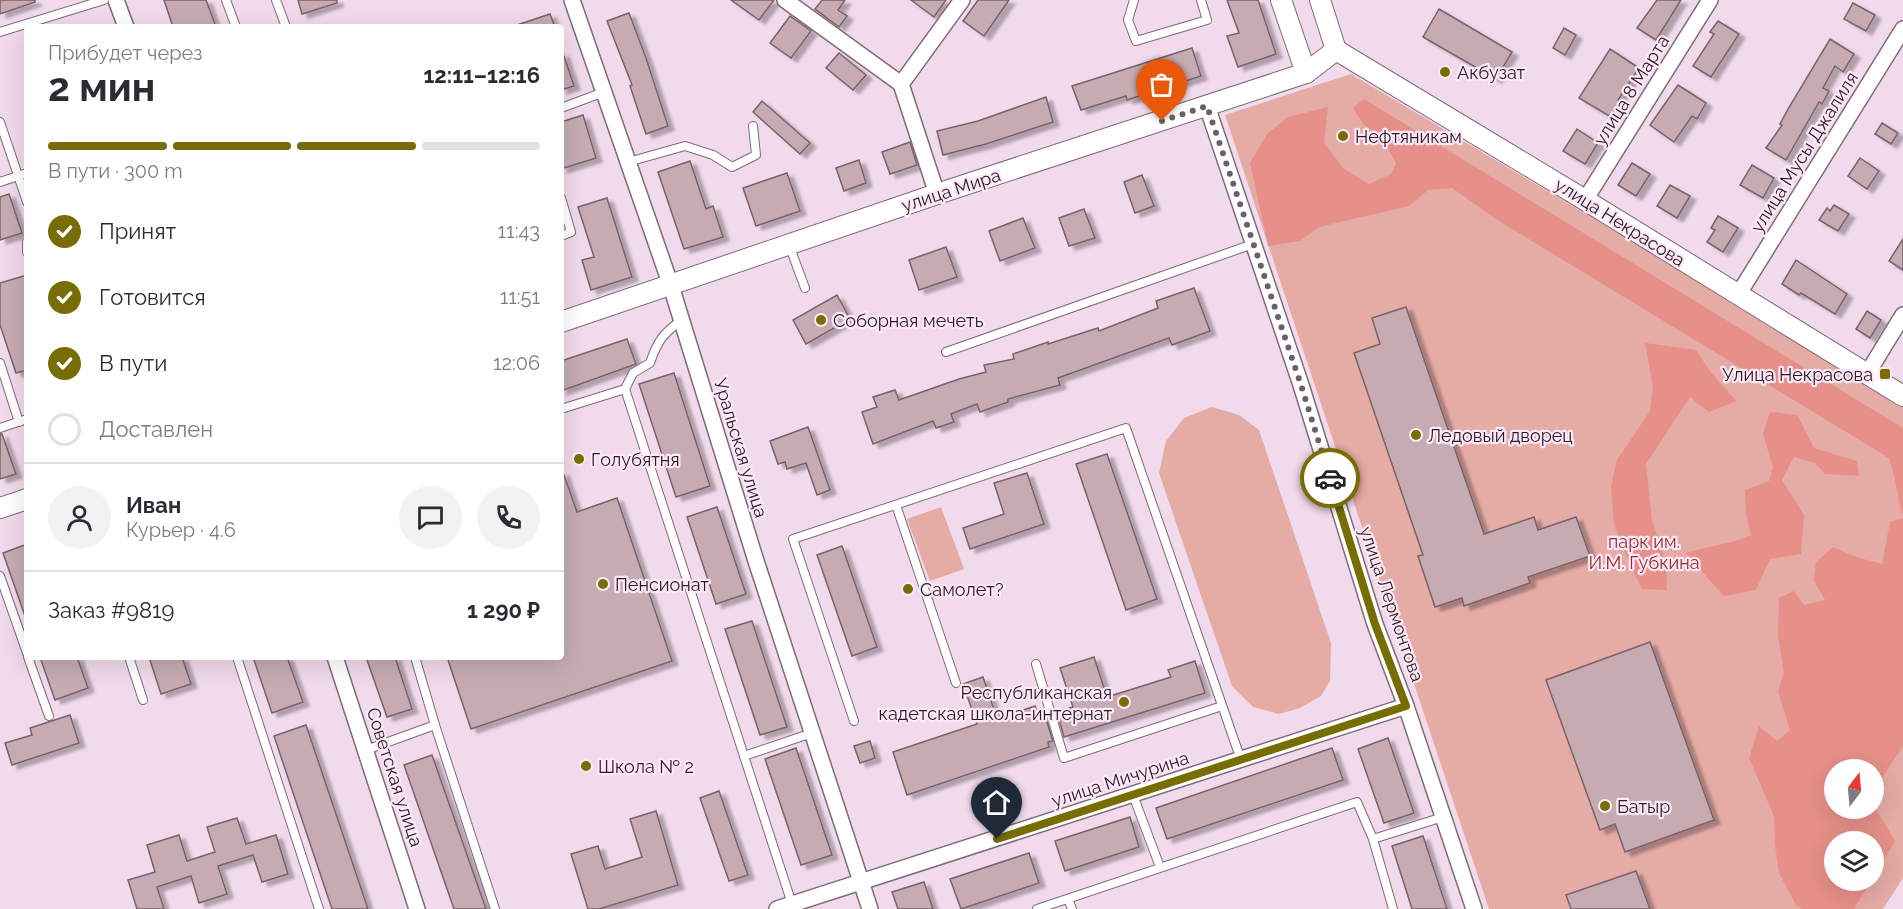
<!DOCTYPE html>
<html lang="ru">
<head>
<meta charset="utf-8">
<style>
	body { margin:0; font-family:Raleway,sans-serif; background:#f2f2f3; color:#2b2b33; height:100vh; display:flex; flex-direction:column; font-size:22px; white-space:nowrap }
	* { box-sizing:border-box; margin:0 }
	p { font-size:20px; color:#7c7c81 }
	.icon { flex:none; width:33px; height:33px; fill:none; stroke:currentColor; stroke-width:2; stroke-linecap:round; stroke-linejoin:round }
	.map { position:relative; flex:1; overflow:hidden }
	.side { position:absolute; left:24px; top:24px; width:540px; height:636px; display:flex; flex-direction:column; background:#fff; border-radius:6px; box-shadow:0 6px 24px #0002 }
	.side>* { flex:none }
	.needle { width:39px; rotate:16deg }
	.tools { position:absolute; left:1824px; top:759px; display:grid; gap:12px }
	.tools a { display:grid; place-items:center; width:60px; height:60px; border-radius:50%; background:#fff; box-shadow:0 6px 24px #0002; font-size:30px }
	.pin { position:absolute; display:grid; place-items:center; width:51px; height:51px; color:#fff; margin:-62px -26px; border-radius:50% 50% 50% 0; rotate:-45deg; box-shadow:0 0 6px #0007 }
	.pin .icon { rotate:45deg }
	.courier { position:absolute; display:grid; place-items:center; width:60px; height:60px; margin:-30px; border:4px solid #786c05; border-radius:50%; background:#fff; color:#222; box-shadow:0 2px 8px #0007 }
	.overview em { font-style:normal; font-weight:700 }
	.overview div { display:flex; flex-direction:column-reverse }
	.overview { display:flex; align-items:center; justify-content:space-between; height:102px; padding:0 24px }
	h1 { font-size:39px; font-weight:700; line-height:45px }
	.bar { display:grid; grid-template-columns:repeat(4,1fr); gap:9px 6px; align-content:center; height:72px; padding:0 24px }
	.bar i { height:8px; border-radius:4px; background:#e1e1e2 }
	.bar .on { background:#786c05 }
	.bar p { grid-column:span 4 }
	.line { display:flex; align-items:center; gap:15px; padding:0 24px; border-top:2px solid #e1e1e2 }
	.line div { flex:1 }
	.round { display:grid; place-items:center; flex:none; width:63px; height:63px; border-radius:32px; background:#f2f2f3 }
	ol { padding:0 24px; list-style:none }
	li { display:flex; align-items:center; gap:18px; height:66px }
	li p { margin-inline-start:auto }
	li .icon { padding:6px; border-radius:50%; background:#786c05; color:#fff; stroke-width:4 }
	li:last-child { color:#7c7c81 }
	li i { width:33px; height:33px; border:3px solid #e1e1e2; border-radius:50% }
	.map>svg:first-child { display:block }
	.green { fill:#e5aba5; fill-rule:evenodd }
	.forest { fill:#e69089 }
	.building { fill:#c6abb2; stroke:#7a6269; stroke-width:1.5; filter:url(#shadow) }
	.lines { fill:none; stroke-linecap:round; stroke-linejoin:round }
	.service-casing { stroke:#7e6b79; stroke-width:10 }
	.minor-casing { stroke:#7e6b79; stroke-width:18 }
	.tertiary-casing { stroke:#7e6b79; stroke-width:22 }
	.service { stroke:#fff; stroke-width:8 }
	.minor { stroke:#fff; stroke-width:15 }
	.tertiary { stroke:#fff; stroke-width:20 }
	.done { stroke:#6c5f69; stroke-width:6; stroke-dasharray:0 10.8 }
	.route { stroke:#786c05; stroke-width:8 }
	.poi-dot { fill:#786c05; stroke:#fee8f8; stroke-width:2 }
	.labels { text-anchor:middle; dominant-baseline:central; stroke-width:4.5; stroke-linejoin:round; paint-order:stroke }
	.poi-label { font-size:18px; fill:#251d23; stroke:#fee8f8; text-anchor:start }
	.street-label { font-size:18px; fill:#251d23; stroke:#fee8f8 }
	.park-label { font-size:18px; fill:#912d2b; stroke:#fee8f8 }
</style>
</head>
<body>
<div class="map">
<svg width="1903" height="909" viewBox="0 0 1903 909">
	<defs>
		<filter id="shadow"><feDropShadow dx="6" dy="4" stdDeviation="1.5" flood-color="#0004"/></filter>
	</defs>
	<rect width="100%" height="100%" fill="#f1daeb"/>
	<g class="green">
		<path d="M1351,74L1732,301L1903,407V878L1883,909H1489L1225,115ZM1834,770H1874V808H1834ZM1834,842H1874V880H1834Z"/>
		<path d="M1212,407L1239,415L1259,430L1331,643L1330,681L1321,696L1300,708L1279,714L1253,707L1232,686L1159,473L1166,441L1184,418Z"/>
		<path d="M941,507L964,569L930,581L907,519Z"/>
	</g>
	<g class="forest">
		<path d="M1364,99L1903,428V516C1897,497 1896,477 1889,458L1499,221L1452,188L1428,190L1409,206L1319,227L1300,241L1268,246L1250,163L1267,134L1288,117L1328,107L1324,143L1344,169L1369,184L1391,174L1396,163L1383,139L1363,124L1353,108Z"/>
		<path d="M1645,343L1696,350L1710,371L1736,401L1709,412L1690,397L1646,464L1652,521L1666,562L1667,590L1642,589L1627,558L1614,524L1611,487L1617,460L1650,411L1653,387Z"/>
		<path d="M1770,412L1797,415L1814,448L1857,461L1859,476L1825,474L1815,463L1794,457L1782,480L1804,515L1801,554L1770,559L1756,590L1724,596L1685,553L1739,540L1751,535L1746,514L1745,490L1769,481L1773,467L1763,434Z"/>
		<path d="M1903,518V746L1874,790V770H1834V808H1874V806L1895,841L1874,877V842H1834V880L1871,881L1854,909H1802L1796,905L1779,873L1775,845L1774,816L1749,758L1759,726L1777,741L1790,730L1778,691L1784,673L1778,636L1779,598L1794,591L1804,605L1825,600L1814,581L1816,562L1833,547L1856,557L1882,564L1890,522Z"/>
	</g>
	<g class="building">
		<path d="M0,0H35V2L0,14Z"/>
		<path d="M164,0H206L216,27H173Z"/>
		<path d="M298,0H337V3L302,14Z"/>
		<path d="M731,0H774L759,20Z"/>
		<path d="M822,0H845L838,10L847,16L839,27L815,9Z"/>
		<path d="M911,0H946L934,17Z"/>
		<path d="M978,0H1009L984,36L963,21Z"/>
		<path d="M1227,0H1258L1276,54L1238,67L1227,36L1239,33Z"/>
		<path d="M1657,0H1681L1656,40L1637,28Z"/>
		<path d="M1853,3L1875,15L1866,31L1844,19Z"/>
		<path d="M1439,9L1512,52L1496,79L1423,37Z"/>
		<path d="M629,13L646,58L668,126L646,134L630,86L632,85L607,21Z"/>
		<path d="M550,14L555,27H518L517,25Z"/>
		<path d="M790,16L811,31L791,58L770,43Z"/>
		<path d="M1718,21L1739,34L1711,77L1693,66L1714,34L1710,32Z"/>
		<path d="M1564,28L1576,35L1565,55L1553,48Z"/>
		<path d="M1830,39L1854,54L1843,72L1835,66L1823,88L1829,91L1822,104L1819,102L1786,160L1766,148L1782,125L1780,124L1788,109Z"/>
		<path d="M1192,48L1201,76L1127,100L1126,96L1081,110L1072,86Z"/>
		<path d="M1610,49L1639,68L1618,100L1620,101L1611,117L1579,98Z"/>
		<path d="M563,53L574,86L561,90V54Z"/>
		<path d="M839,53L866,75L853,90L826,68Z"/>
		<path d="M1678,85L1706,103L1697,119L1692,116L1674,142L1650,125Z"/>
		<path d="M1046,97L1053,122L986,144L943,155L937,131L978,121Z"/>
		<path d="M762,101L810,143L800,154L753,112Z"/>
		<path d="M583,115L596,158L561,169V122Z"/>
		<path d="M1882,123L1898,133L1891,144L1875,134Z"/>
		<path d="M1577,129L1598,143L1585,164L1563,151Z"/>
		<path d="M910,142L917,165L890,174L882,152Z"/>
		<path d="M1860,158L1879,171L1867,189L1848,176Z"/>
		<path d="M859,160L866,183L844,191L836,168Z"/>
		<path d="M690,161L706,209L713,206L723,237L684,249L658,172Z"/>
		<path d="M1632,163L1650,174L1636,196L1618,185Z"/>
		<path d="M1752,165L1774,178L1763,198L1740,185Z"/>
		<path d="M787,173L800,211L756,226L743,188Z"/>
		<path d="M1142,175L1154,206L1135,213L1124,182Z"/>
		<path d="M1670,185L1690,196L1677,218L1657,206Z"/>
		<path d="M9,194L22,233L0,240V197Z"/>
		<path d="M607,198L632,277L591,290L582,260L594,257L578,207Z"/>
		<path d="M1834,205L1849,214L1838,231L1819,220L1827,208L1830,211Z"/>
		<path d="M1084,209L1095,238L1069,246L1059,218Z"/>
		<path d="M1718,216L1738,228L1723,252L1707,242L1715,230L1711,228Z"/>
		<path d="M1023,218L1035,248L1000,261L989,231Z"/>
		<path d="M1903,239V270L1889,261Z"/>
		<path d="M946,247L957,277L919,290L909,260Z"/>
		<path d="M1796,260L1847,294L1835,314L1801,293L1799,295L1782,284Z"/>
		<path d="M27,275V370L16,373L0,325V283Z"/>
		<path d="M1194,288L1210,331L1172,345L1169,338L1058,378L1060,385L1008,399V402L980,412L977,404L951,414L954,422L936,428L933,421L873,444L862,412L877,407L873,397L895,390L899,400L959,379L986,372L984,365L1014,359L1013,354L1048,342V344L1098,328L1099,331L1158,308L1156,301Z"/>
		<path d="M837,295L850,319L806,344L793,320Z"/>
		<path d="M1406,307L1484,534L1534,517L1538,530L1576,517L1590,556L1528,577L1530,583L1464,606L1462,598L1435,607L1418,556L1423,555L1354,353L1380,344L1372,318Z"/>
		<path d="M1867,311L1881,320L1870,338L1856,329Z"/>
		<path d="M627,339L636,364L561,391V361Z"/>
		<path d="M674,373L710,486L676,497L639,384Z"/>
		<path d="M808,427L830,490L817,495L806,463L787,469L785,462L778,464L770,441Z"/>
		<path d="M0,434H2L16,474L0,479Z"/>
		<path d="M1107,454L1157,599L1126,610L1076,464Z"/>
		<path d="M561,472H563L577,512L617,498L672,661L471,729L447,657H561Z"/>
		<path d="M1027,473L1044,524L970,549L963,528L1004,514L994,483Z"/>
		<path d="M717,507L746,594L716,604L687,517Z"/>
		<path d="M27,544V616H25L3,553Z"/>
		<path d="M842,546L877,647L852,656L817,555Z"/>
		<path d="M752,621L787,727L760,735L725,629Z"/>
		<path d="M1650,642L1714,820L1625,852L1615,824L1600,830L1546,680Z"/>
		<path d="M40,657H77L88,688L55,700Z"/>
		<path d="M149,657H182L191,684L161,694Z"/>
		<path d="M253,657H287L303,702L272,713Z"/>
		<path d="M366,657H395L412,709L387,717Z"/>
		<path d="M1094,657L1107,697L1171,677L1168,670L1195,661L1205,693L1064,737L1057,712L1073,707L1060,668Z"/>
		<path d="M983,677L997,719L1035,706L1039,718L1045,716L1053,741L1048,742L1049,747L907,795L893,752L977,724L963,684Z"/>
		<path d="M70,715L79,743L12,765L5,743L32,735L30,728Z"/>
		<path d="M306,725L368,909H332L274,736Z"/>
		<path d="M1388,738L1414,813L1384,823L1358,749Z"/>
		<path d="M870,741L875,758L860,763L854,746Z"/>
		<path d="M796,748L832,855L801,865L765,759Z"/>
		<path d="M1332,748L1343,780L1167,839L1156,808Z"/>
		<path d="M432,755L486,909H454L404,765Z"/>
		<path d="M719,791L748,875L729,881L700,798Z"/>
		<path d="M656,811L678,885L599,909H588L571,854L598,846L605,869L642,857L630,819Z"/>
		<path d="M1130,817L1139,847L1065,871L1055,841Z"/>
		<path d="M237,818L246,844L276,835L288,874L262,882L253,855L218,866L227,894L199,903L191,876L157,887L164,909H137L128,880L155,872L147,845L179,835L187,861L215,852L207,827Z"/>
		<path d="M1423,836L1447,909H1412L1392,846Z"/>
		<path d="M1029,853L1039,883L961,909L950,879Z"/>
		<path d="M1636,871L1650,909H1571L1566,895Z"/>
		<path d="M924,882L933,909H898L892,892Z"/>
	</g>
	<g class="lines">
		<g class="service-casing">
			<g id="service">
				<path d="M226,0L236,27"/>
				<path d="M276,0L286,27"/>
				<path d="M1134,0L1128,20L1136,41L1207,20L1201,0"/>
				<path d="M0,32L104,0"/>
				<path d="M561,108L604,92"/>
				<path d="M0,122L27,202"/>
				<path d="M628,162L685,146L713,155L732,167L756,155L753,126"/>
				<path d="M0,182L27,173"/>
				<path d="M561,198L571,232L561,236"/>
				<path d="M27,242V252"/>
				<path d="M789,245L805,288"/>
				<path d="M946,352L1253,244"/>
				<path d="M0,363L19,422"/>
				<path d="M625,389L633,373L650,363C657,342 663,333 682,320"/>
				<path d="M561,409L625,389L792,904"/>
				<path d="M0,428L27,419"/>
				<path d="M896,505L956,683"/>
				<path d="M0,576L27,653"/>
				<path d="M28,657L49,716"/>
				<path d="M129,657L143,700"/>
				<path d="M237,657L319,909"/>
				<path d="M1036,664L1064,758L1222,706"/>
				<path d="M854,721L793,539L1126,428L1241,760"/>
				<path d="M435,725L495,909"/>
				<path d="M366,750L435,725L415,657"/>
				<path d="M744,756L812,733"/>
				<path d="M1133,795L1160,867"/>
				<path d="M1373,839L1443,817"/>
				<path d="M1068,899L1072,909"/>
				<path d="M1037,909L1357,802L1373,839L1393,909"/>
			</g>
		</g>
		<g class="minor-casing">
			<g id="minor">
				<path d="M116,0L126,27"/>
				<path d="M572,0L671,286L756,561L870,909"/>
				<path d="M785,0L901,84"/>
				<path d="M901,84L937,194"/>
				<path d="M901,84L962,0"/>
				<path d="M1207,106L1301,385L1375,624L1406,706L1474,909"/>
				<path d="M1585,200L1710,0"/>
				<path d="M1738,295L1903,29"/>
				<path d="M1867,374L1903,315"/>
				<path d="M335,657L417,909"/>
				<path d="M777,909L1406,706"/>
			</g>
		</g>
		<g class="tertiary-casing">
			<g id="tertiary">
				<path d="M1281,0L1306,73"/>
				<path d="M1320,0L1336,50"/>
				<path d="M1336,50L1585,200L1903,396"/>
				<path d="M561,322L937,194L1306,73L1336,50"/>
				<path d="M0,508L27,499"/>
			</g>
		</g>
		<use href="#service" class="service"/>
		<use href="#minor" class="minor"/>
		<use href="#tertiary" class="tertiary"/>
	</g>
	<g class="lines">
		<path class="done" d="M1162,121L1207,106L1301,385L1330,478"/>
		<path class="route" d="M997,839L1406,706L1375,624L1330,478"/>
	</g>
	<g class="poi-dot">
		<circle cx="1445" cy="72" r="6"/>
		<circle cx="1343" cy="136" r="6"/>
		<circle cx="821" cy="320" r="6"/>
		<rect x="1879" y="368" width="12" height="12" rx="3"/>
		<circle cx="1416" cy="435" r="6"/>
		<circle cx="579" cy="459" r="6"/>
		<circle cx="603" cy="584" r="6"/>
		<circle cx="908" cy="589" r="6"/>
		<circle cx="1124" cy="702" r="6"/>
		<circle cx="586" cy="766" r="6"/>
		<circle cx="1605" cy="806" r="6"/>
	</g>
	<g class="labels">
		<g class="poi-label">
			<text x="1457" y="72">Акбузат</text>
			<text x="1355" y="136">Нефтяникам</text>
			<text x="833" y="320">Соборная мечеть</text>
			<text x="1873" y="374" text-anchor="end">Улица Некрасова</text>
			<text x="1428" y="435">Ледовый дворец</text>
			<text x="591" y="459">Голубятня</text>
			<text x="615" y="584">Пенсионат</text>
			<text x="920" y="589">Самолет?</text>
			<text x="1112" y="692" text-anchor="end">Республиканская<tspan x="1112" dy="21">кадетская школа-интернат</tspan></text>
			<text x="598" y="766">Школа № 2</text>
			<text x="1617" y="806">Батыр</text>
		</g>
		<g class="street-label">
			<text transform="translate(1631 90) rotate(-58)">улица 8 Марта</text>
			<text transform="translate(1804 152) rotate(-58)">улица Мусы Джалиля</text>
			<text transform="translate(951 190) rotate(-18)">улица Мира</text>
			<text transform="translate(1620 222) rotate(32)">улица Некрасова</text>
			<text transform="translate(741 448) rotate(73)">Уральская улица</text>
			<text transform="translate(1392 604) rotate(71)">улица Лермонтова</text>
			<text transform="translate(395 777) rotate(72)">Советская улица</text>
			<text transform="translate(1120 779) rotate(-18)">улица Мичурина</text>
		</g>
		<g class="park-label">
			<text x="1644" y="541">парк им.<tspan x="1644" dy="21">И.М. Губкина</tspan></text>
		</g>
	</g>
</svg>
<div class="tools">
<a><svg class="needle" viewBox="-14 -14 28 28"><path d="M0-13l5 13h-10z" fill="#e53935"/><path d="M0 13l5-13h-10z" fill="#7c7c81"/></svg></a>
<a><svg class="icon" aria-label="layers" viewBox="0 0 24 24"><path d="M12 4l9 5-9 5-9-5zM3 14l9 5 9-5"/></svg></a>
</div>
<div class="pin" style="left:1162px;top:121px;background:#ea580c"><svg class="icon" aria-label="bag" viewBox="0 0 24 24"><path d="M5 8h14l-1 12H6zM9 8a3 3 0 0 1 6 0"/></svg></div>
<div class="pin" style="left:997px;top:839px;background:#1f2937"><svg class="icon" aria-label="home" viewBox="0 0 24 24"><path d="M3 11l9-7 9 7M6 9v11h12V9"/></svg></div>
<div class="courier" style="left:1330px;top:478px"><svg class="icon" aria-label="car" viewBox="0 0 24 24"><path d="M5 17H2v-5l4-1 3-4h7l3 4 3 1v5h-3M9 17h6M6 11h13"/><circle cx="7" cy="17" r="2"/><circle cx="17" cy="17" r="2"/></svg></div>
<section class="side">
<div class="overview"><div><h1>2 мин</h1><p>Прибудет через</p></div><em>12:11–12:16</em></div>
<div class="bar"><i class="on"></i><i class="on"></i><i class="on"></i><i></i><p>В пути · 300 m</p></div>
<ol>
<li><svg class="icon" aria-label="check" viewBox="0 0 24 24"><path d="M5 12l5 5 9-10"/></svg>Принят<p>11:43</p></li>
<li><svg class="icon" aria-label="check" viewBox="0 0 24 24"><path d="M5 12l5 5 9-10"/></svg>Готовится<p>11:51</p></li>
<li><svg class="icon" aria-label="check" viewBox="0 0 24 24"><path d="M5 12l5 5 9-10"/></svg>В пути<p>12:06</p></li>
<li><i></i>Доставлен</li>
</ol>
<div class="line" style="height:108px"><a class="round"><svg class="icon" aria-label="person" viewBox="0 0 24 24"><circle cx="12" cy="8" r="4"/><path d="M4 21q1-7 8-7t8 7"/></svg></a><div><b>Иван</b><p>Курьер · 4.6</p></div><a class="round"><svg class="icon" aria-label="chat" viewBox="0 0 24 24"><path d="M4 5h16v11H9l-5 4z"/></svg></a><a class="round"><svg class="icon" aria-label="phone" viewBox="0 0 24 24"><path d="M5 4h4l2 5-3 2q2 4 5 5l2-3 5 2v4C11 20 4 13 5 4z"/></svg></a></div>
<div class="line" style="height:78px"><div>Заказ #9819</div><b>1 290 ₽</b></div>
</section>
</div>
</body>
</html>
